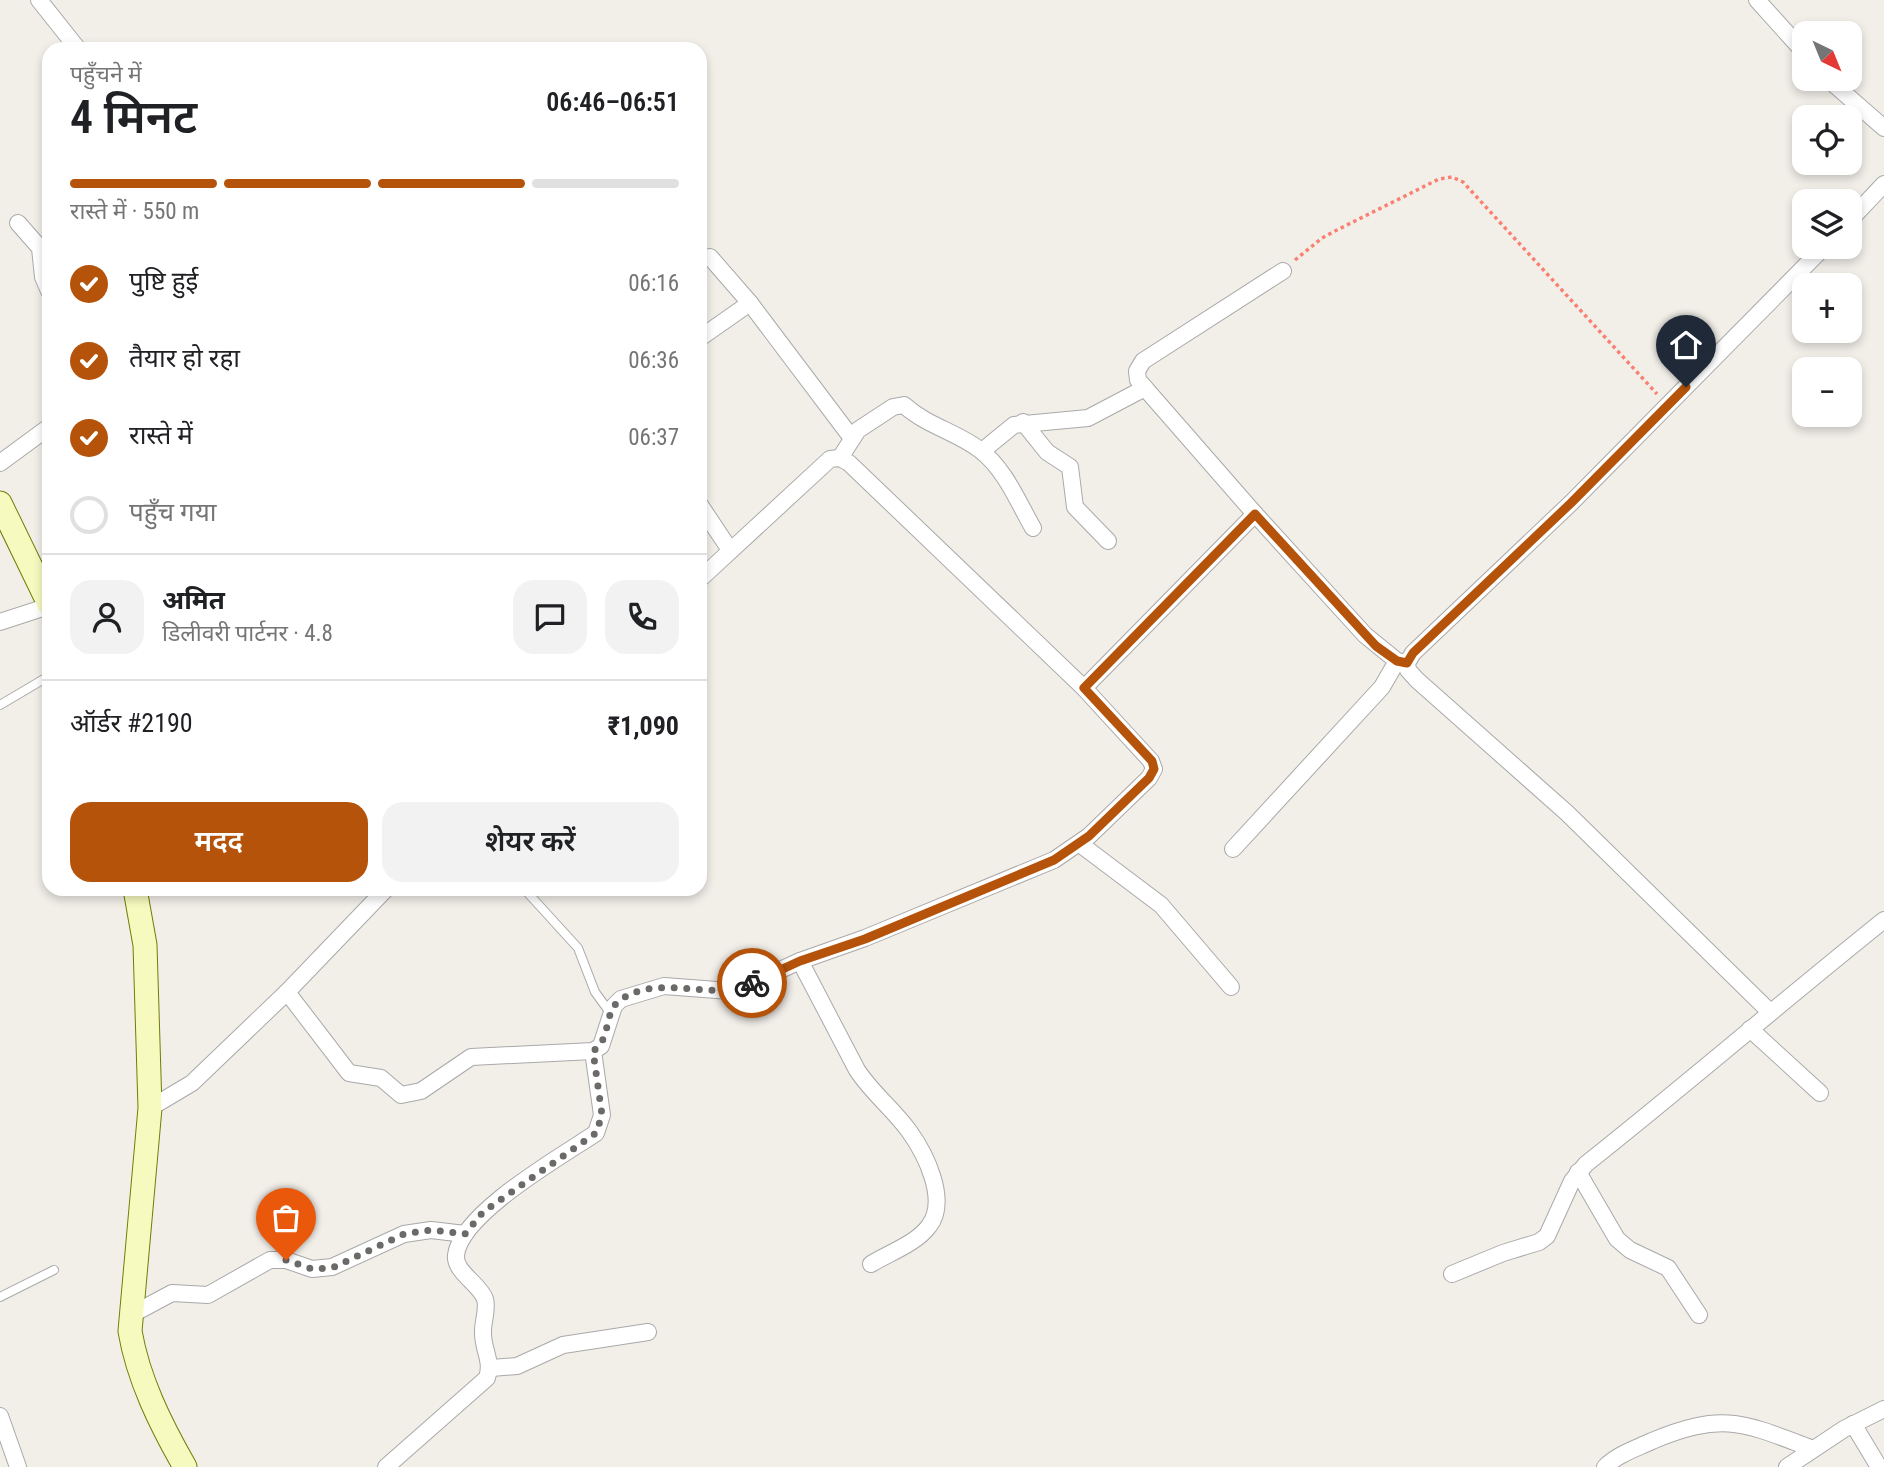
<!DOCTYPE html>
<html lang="hi">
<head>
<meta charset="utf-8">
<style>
	body { margin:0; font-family:"Roboto Condensed","Noto Sans Devanagari",sans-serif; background:#f2f2f2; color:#202124; height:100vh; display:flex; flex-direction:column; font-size:26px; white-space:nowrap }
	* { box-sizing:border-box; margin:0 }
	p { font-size:23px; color:#757577 }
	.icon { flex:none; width:38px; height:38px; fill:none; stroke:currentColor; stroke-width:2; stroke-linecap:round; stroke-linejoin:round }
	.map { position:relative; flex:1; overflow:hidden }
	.side { position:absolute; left:42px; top:42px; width:665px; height:854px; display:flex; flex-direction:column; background:#fff; border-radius:21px; box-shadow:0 4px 10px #0003 }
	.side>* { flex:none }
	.needle { width:46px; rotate:137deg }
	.tools { position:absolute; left:1792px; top:21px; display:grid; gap:14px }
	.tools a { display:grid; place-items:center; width:70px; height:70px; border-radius:14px; background:#fff; box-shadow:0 4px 10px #0003; font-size:35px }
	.pin { position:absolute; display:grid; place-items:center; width:60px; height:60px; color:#fff; margin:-72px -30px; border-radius:50% 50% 50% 0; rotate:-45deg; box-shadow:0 0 7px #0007 }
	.pin .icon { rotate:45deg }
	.courier { position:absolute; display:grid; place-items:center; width:70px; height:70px; margin:-35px; border:5px solid #b45309; border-radius:50%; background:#fff; color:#222; box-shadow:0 2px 9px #0007 }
	.headline em { font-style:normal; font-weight:600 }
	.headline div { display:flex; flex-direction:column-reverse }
	.headline { display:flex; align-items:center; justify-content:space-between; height:119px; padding:0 28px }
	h1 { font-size:46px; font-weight:600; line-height:52px }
	.bar { display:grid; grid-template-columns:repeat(4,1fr); gap:10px 7px; align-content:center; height:84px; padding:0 28px }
	.bar i { height:9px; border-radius:5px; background:#e0e0e0 }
	.bar .on { background:#b45309 }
	.bar p { grid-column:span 4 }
	.line { display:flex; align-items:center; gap:18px; padding:0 28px; border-top:2px solid #e0e0e0 }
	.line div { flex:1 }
	.round { display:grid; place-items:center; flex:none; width:74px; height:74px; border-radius:21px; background:#f2f2f2 }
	ol { padding:0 28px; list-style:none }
	li { display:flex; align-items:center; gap:21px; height:77px }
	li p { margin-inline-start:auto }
	li .icon { padding:7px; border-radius:50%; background:#b45309; color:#fff; stroke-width:4 }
	li:last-child { color:#757577 }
	li i { width:38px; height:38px; border:4px solid #e0e0e0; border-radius:50% }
	.button { display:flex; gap:14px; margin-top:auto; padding:14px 28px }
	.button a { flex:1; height:80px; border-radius:21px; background:#b45309; color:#fff; font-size:28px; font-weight:600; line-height:80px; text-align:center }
	.button a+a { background:#f2f2f2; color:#202124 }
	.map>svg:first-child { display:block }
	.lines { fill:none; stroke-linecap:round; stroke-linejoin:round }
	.lane-casing { stroke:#a9a9a9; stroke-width:10 }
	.street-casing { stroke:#a9a9a9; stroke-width:18 }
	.secondary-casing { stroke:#707d05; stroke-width:25 }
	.path { stroke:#fa8072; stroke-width:3.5; stroke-dasharray:3.5 3.5; stroke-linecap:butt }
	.lane { stroke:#fff; stroke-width:8 }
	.street { stroke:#fff; stroke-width:16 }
	.secondary { stroke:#f7fabf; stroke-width:23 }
	.done { stroke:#6b6a68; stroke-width:7; stroke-dasharray:0 12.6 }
	.route { stroke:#b45309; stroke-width:9 }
</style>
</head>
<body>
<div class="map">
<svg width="1884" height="1467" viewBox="0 0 1884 1467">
	<rect width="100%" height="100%" fill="#f2efe9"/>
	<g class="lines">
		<g class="lane-casing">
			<g id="lane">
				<path d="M0,705L49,676"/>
				<path d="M527,892L578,948L595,992L611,1014"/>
				<path d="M0,1297L54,1270"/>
			</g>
		</g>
		<g class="street-casing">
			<g id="street">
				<path d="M39,0L78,49"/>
				<path d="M1757,0L1804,52"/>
				<path d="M1828,79L1884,128"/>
				<path d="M1850,220L1884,184"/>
				<path d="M18,223L40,248L43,277L49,291"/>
				<path d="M710,257L750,303L851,437"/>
				<path d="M1283,271L1143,361L1137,371L1138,380L1255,514L1365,635L1397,661L1407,663"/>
				<path d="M700,338L750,303"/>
				<path d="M1023,422L1047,452L1070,467L1075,507L1108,541"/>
				<path d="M982,451L1014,425L1088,418L1145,388"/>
				<path d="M840,458L858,430L893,407L904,405C927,426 957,432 980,450C1005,469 1018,502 1033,528"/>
				<path d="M0,463L49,427"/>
				<path d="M700,505L730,550"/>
				<path d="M0,622L49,606"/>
				<path d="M1084,688L1255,514"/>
				<path d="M1080,844L1161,905L1231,987"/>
				<path d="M1233,849L1382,687L1397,661"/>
				<path d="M800,961L857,1070C872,1093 893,1109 909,1131C925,1153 949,1200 929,1226C917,1243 889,1253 871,1264"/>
				<path d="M287,992L349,1073L381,1078L401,1095L421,1091L471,1057L593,1051L601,1046L614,1006L621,999L664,986L730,991L741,988L800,961L865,938L1054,860L1089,836L1149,778L1154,769L1151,761L1084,688L849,463L840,458L830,459L700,579"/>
				<path d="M1770,1012L1567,813L1417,680L1408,670L1407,663L1413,653L1571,503L1824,247"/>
				<path d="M1750,1029L1820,1093"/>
				<path d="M150,1108L192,1083L287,992L386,889"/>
				<path d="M1578,1172L1617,1239L1630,1250L1668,1268L1699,1315"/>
				<path d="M1452,1274L1503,1253L1539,1242L1547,1236L1572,1181L1586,1164C1687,1084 1784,1000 1884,920"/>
				<path d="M129,1316L172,1293L208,1295L270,1260H286L312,1269L332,1267L404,1234L431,1230L465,1234"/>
				<path d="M491,1368L517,1366L563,1345L648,1332"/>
				<path d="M0,1416L18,1467"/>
				<path d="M1853,1424L1879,1467"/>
				<path d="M386,1467L487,1378C493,1360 482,1349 483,1331C483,1320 488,1310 485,1299C480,1284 454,1272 456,1255C461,1213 562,1156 596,1133L602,1115L593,1051"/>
				<path d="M1605,1467C1618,1454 1635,1449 1652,1441C1724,1411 1744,1423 1813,1449"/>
				<path d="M1787,1467L1844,1429L1884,1409"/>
			</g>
		</g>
		<g class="secondary-casing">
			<g id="secondary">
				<path d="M0,503L49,604"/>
				<path d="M135,889L145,945L150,1108L130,1331C138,1379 161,1425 185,1467"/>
			</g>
		</g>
		<path class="path" d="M1295,260L1322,238L1335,231L1439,179L1452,177L1463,182L1657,394"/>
		<use href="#lane" class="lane"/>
		<use href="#street" class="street"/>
		<use href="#secondary" class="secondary"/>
	</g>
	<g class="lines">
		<path class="done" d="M286,1260L312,1269L332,1268L404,1234L431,1230L465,1234L483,1212L596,1133L602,1115L593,1051C612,1039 603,1012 620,1000C661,972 709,1003 752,983"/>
		<path class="route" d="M752,983L800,961L865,939L1054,860L1089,836L1149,778L1154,769L1152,761L1084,688L1255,514L1376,646L1397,661L1407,663L1413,653L1571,503L1686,387"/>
	</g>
</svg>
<div class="tools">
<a><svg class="needle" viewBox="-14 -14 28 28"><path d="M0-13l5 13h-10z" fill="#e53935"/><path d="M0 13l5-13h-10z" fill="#757577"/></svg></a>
<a><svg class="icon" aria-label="locate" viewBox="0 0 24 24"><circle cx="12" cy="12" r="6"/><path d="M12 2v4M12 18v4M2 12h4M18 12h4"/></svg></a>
<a><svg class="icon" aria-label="layers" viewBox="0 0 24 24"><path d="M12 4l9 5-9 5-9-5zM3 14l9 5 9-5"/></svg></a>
<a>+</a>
<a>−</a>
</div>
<div class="pin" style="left:286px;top:1260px;background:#ea580c"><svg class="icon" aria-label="bag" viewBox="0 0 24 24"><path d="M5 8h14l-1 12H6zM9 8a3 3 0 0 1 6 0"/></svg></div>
<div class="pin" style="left:1686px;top:387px;background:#1f2937"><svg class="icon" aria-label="home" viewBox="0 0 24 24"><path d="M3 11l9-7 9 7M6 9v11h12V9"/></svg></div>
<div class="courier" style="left:752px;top:983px"><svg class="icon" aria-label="bike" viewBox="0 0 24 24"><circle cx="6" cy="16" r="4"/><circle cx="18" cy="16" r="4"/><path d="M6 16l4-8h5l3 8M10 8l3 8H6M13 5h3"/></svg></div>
<section class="side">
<div class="headline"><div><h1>4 मिनट</h1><p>पहुँचने में</p></div><em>06:46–06:51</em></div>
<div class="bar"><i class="on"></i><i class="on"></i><i class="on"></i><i></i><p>रास्ते में · 550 m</p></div>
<ol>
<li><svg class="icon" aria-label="check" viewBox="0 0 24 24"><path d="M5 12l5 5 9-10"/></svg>पुष्टि हुई<p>06:16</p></li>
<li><svg class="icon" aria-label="check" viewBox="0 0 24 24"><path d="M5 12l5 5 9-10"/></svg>तैयार हो रहा<p>06:36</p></li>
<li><svg class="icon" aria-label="check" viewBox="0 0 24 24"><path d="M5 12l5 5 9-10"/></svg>रास्ते में<p>06:37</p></li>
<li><i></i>पहुँच गया</li>
</ol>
<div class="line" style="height:126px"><a class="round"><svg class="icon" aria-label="person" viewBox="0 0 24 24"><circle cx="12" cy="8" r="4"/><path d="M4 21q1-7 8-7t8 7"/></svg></a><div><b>अमित</b><p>डिलीवरी पार्टनर · 4.8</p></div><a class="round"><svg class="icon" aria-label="chat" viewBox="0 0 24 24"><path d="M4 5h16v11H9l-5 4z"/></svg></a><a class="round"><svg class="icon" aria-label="phone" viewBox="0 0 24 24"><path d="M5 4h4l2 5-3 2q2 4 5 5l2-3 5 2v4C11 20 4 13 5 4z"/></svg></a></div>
<div class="line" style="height:91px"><div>ऑर्डर #2190</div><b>₹1,090</b></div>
<div class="button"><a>मदद</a><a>शेयर करें</a></div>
</section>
</div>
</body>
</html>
